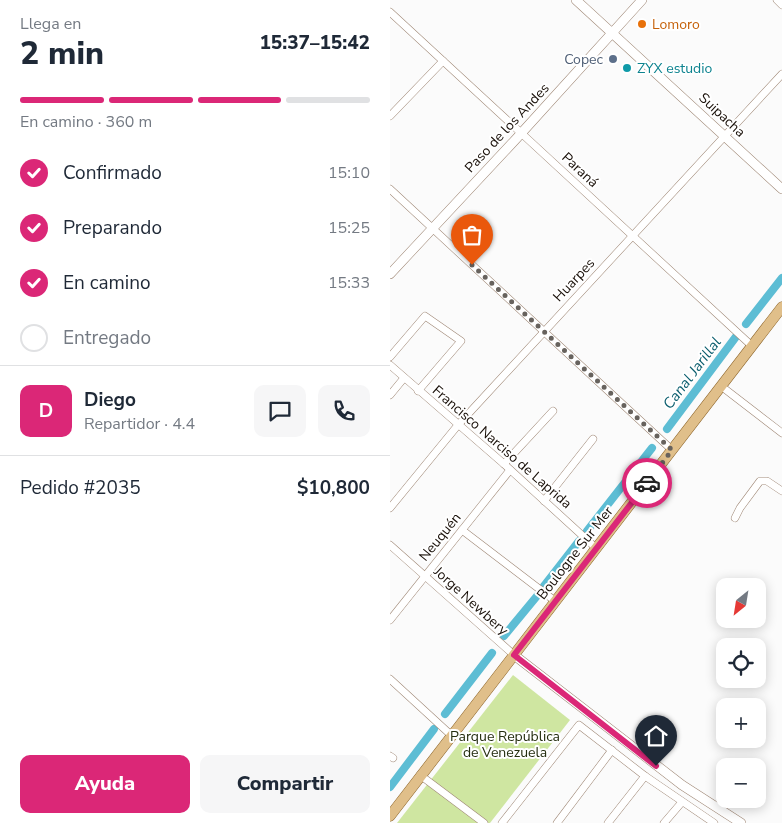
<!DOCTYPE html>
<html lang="es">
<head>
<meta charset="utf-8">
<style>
	body { margin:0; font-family:"Nunito Sans",sans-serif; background:#f6f6f7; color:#1f2937; height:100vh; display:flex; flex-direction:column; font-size:19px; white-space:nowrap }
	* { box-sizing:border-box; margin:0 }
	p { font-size:16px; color:#747a83 }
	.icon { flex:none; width:28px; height:28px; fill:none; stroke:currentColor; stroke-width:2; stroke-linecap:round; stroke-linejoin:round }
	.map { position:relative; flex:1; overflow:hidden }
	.details { display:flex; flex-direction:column; background:#fff; width:390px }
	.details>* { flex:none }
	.needle { width:32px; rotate:210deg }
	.controls { position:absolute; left:326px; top:578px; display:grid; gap:10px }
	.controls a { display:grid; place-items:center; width:50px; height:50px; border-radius:10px; background:#fff; box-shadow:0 2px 12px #0003; font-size:25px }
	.pin { position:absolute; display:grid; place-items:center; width:42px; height:42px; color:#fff; margin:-51px -21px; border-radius:50% 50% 50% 0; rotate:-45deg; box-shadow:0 0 5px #0007 }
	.pin .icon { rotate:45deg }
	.courier { position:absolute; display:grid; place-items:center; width:50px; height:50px; margin:-25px; border:4px solid #db2777; border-radius:50%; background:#fff; color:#222; box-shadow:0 1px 6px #0007 }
	.head em { font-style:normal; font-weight:800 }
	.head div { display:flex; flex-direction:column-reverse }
	.head { display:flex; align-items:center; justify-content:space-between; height:85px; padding:0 20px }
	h1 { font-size:32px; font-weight:800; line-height:38px }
	.bar { display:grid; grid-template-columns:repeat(4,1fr); gap:8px 5px; align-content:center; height:60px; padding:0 20px }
	.bar i { height:6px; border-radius:4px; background:#e0e1e3 }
	.bar .on { background:#db2777 }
	.bar p { grid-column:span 4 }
	.line { display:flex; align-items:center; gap:12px; padding:0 20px; border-top:1px solid #e0e1e3 }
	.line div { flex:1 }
	.round { display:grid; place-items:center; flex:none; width:52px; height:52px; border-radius:10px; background:#f6f6f7 }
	ol { padding:0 20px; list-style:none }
	li { display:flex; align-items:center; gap:15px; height:55px }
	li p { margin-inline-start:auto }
	li .icon { padding:5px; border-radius:50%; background:#db2777; color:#fff; stroke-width:4 }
	li:last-child { color:#747a83 }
	li i { width:28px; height:28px; border:2px solid #e0e1e3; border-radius:50% }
	.cta { display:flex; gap:10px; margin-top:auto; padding:10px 20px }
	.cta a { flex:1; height:58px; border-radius:10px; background:#db2777; color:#fff; font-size:20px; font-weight:800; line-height:58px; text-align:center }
	.cta a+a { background:#f6f6f7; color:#1f2937 }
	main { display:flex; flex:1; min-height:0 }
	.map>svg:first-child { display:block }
	.green { fill:#cfe6a1 }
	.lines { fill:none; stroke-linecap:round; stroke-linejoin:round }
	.canal { stroke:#5dbdd4; stroke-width:8 }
	.minor-casing { stroke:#9e8674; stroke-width:8 }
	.tertiary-casing { stroke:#9e8674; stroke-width:10 }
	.primary-casing { stroke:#8d652a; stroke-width:11 }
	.minor { stroke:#fff; stroke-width:7 }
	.tertiary { stroke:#fff; stroke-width:9 }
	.primary { stroke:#e0bf8a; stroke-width:10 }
	.done { stroke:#67625d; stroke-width:5; stroke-dasharray:0 9 }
	.route { stroke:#db2777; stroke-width:6 }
	.food-dot { fill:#e8710a; stroke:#fff; stroke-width:2 }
	.service-dot { fill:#5c6f8a; stroke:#fff; stroke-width:2 }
	.culture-dot { fill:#0f9aa8; stroke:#fff; stroke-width:2 }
	.labels { text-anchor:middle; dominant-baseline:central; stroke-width:4; stroke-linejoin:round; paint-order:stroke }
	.food-label { font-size:14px; fill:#c56008; stroke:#fff; text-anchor:start }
	.service-label { font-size:14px; fill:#4e5e75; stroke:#fff; text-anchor:end }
	.culture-label { font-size:14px; fill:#0d838f; stroke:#fff; text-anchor:start }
	.street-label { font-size:14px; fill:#180f08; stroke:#fff }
	.park-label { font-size:14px; fill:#252e10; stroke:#fff }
	.water-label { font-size:15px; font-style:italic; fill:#0b5e6e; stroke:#fff }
</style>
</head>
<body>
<main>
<section class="details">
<div class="head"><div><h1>2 min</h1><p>Llega en</p></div><em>15:37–15:42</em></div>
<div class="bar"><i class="on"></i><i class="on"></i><i class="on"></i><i></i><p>En camino · 360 m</p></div>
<ol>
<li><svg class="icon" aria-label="check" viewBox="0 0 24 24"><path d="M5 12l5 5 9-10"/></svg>Confirmado<p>15:10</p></li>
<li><svg class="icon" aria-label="check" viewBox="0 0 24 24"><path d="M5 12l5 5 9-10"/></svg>Preparando<p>15:25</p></li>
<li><svg class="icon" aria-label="check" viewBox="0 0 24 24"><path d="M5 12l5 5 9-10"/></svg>En camino<p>15:33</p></li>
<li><i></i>Entregado</li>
</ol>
<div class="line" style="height:90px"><b class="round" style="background:#db2777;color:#fff">D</b><div><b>Diego</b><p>Repartidor · 4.4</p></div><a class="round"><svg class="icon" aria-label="chat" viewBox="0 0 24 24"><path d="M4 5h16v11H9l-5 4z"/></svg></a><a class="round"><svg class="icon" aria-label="phone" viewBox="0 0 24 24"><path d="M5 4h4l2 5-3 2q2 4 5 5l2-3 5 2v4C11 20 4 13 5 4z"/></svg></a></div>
<div class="line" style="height:65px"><div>Pedido #2035</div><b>$10,800</b></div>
<div class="cta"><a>Ayuda</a><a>Compartir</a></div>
</section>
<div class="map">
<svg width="392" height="823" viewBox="0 0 392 823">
	<rect width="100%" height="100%" fill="#fbfbfb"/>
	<path class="green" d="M123,675L180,720L100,823H7Z"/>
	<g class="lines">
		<g class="canal">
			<path d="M356,324L392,278"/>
			<path d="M277,429L348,334"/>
			<path d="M197,531L262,448"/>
			<path d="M154,586L189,541"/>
			<path d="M114,636L147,596"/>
			<path d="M55,714L102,653"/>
			<path d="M0,787L44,729"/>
		</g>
		<g class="minor-casing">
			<g id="minor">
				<path d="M387,0L392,5"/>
				<path d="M0,12L362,346"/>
				<path d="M0,116L53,61"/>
				<path d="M0,189L282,450"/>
				<path d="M0,357L35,316L71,341L28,391"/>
				<path d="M0,365L114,464L206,548"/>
				<path d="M331,386L392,433"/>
				<path d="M0,395L14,378"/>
				<path d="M114,464L163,411"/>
				<path d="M154,501L203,439"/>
				<path d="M0,508L68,425L392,74"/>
				<path d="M345,518L350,508L370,481H377L392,491"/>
				<path d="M72,530L165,601"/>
				<path d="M0,545L124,655"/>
				<path d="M0,620L120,470"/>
				<path d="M0,679L61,735"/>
				<path d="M0,756L3,758"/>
				<path d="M30,775L94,823"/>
				<path d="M112,823L189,725L255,776L324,823"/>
				<path d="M167,823L222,750"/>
				<path d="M218,823L255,776"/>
				<path d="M274,823L292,802"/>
			</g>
		</g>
		<g class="tertiary-casing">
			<g id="tertiary">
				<path d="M186,0L392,189"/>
				<path d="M0,274L126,139L252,0"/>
				<path d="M124,655L292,785L351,823"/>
			</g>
		</g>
		<g class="primary-casing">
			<path id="primary" d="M0,816L392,307"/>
		</g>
		<use href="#minor" class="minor"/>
		<use href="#tertiary" class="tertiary"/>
		<use href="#primary" class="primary"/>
	</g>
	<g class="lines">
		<path class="done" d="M82,265L282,450L257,483"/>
		<path class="route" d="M257,483L124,655L266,766"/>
	</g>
	<circle class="food-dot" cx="252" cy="24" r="5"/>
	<circle class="service-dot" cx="223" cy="59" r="5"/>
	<circle class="culture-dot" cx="237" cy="68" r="5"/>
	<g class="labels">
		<g class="food-label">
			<text x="262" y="24">Lomoro</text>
		</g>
		<g class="service-label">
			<text x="213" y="59">Copec</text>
		</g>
		<g class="culture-label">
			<text x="247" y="68">ZYX estudio</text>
		</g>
		<g class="street-label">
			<text transform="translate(332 115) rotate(43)">Suipacha</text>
			<text transform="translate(117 128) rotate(-47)">Paso de los Andes</text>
			<text transform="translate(190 170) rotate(43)">Paraná</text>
			<text transform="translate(184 280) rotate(-47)">Huarpes</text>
			<text transform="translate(112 447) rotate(41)">Francisco Narciso de Laprida</text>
			<text transform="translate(50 537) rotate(-51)">Neuquén</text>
			<text transform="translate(185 553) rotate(-52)">Boulogne Sur Mer</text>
			<text transform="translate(81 601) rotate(42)">Jorge Newbery</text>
		</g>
		<g class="park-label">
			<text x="115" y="736">Parque República<tspan x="115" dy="16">de Venezuela</tspan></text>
		</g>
		<g class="water-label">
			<text transform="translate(302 373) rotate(-53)">Canal Jarillal</text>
		</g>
	</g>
</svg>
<div class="controls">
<a><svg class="needle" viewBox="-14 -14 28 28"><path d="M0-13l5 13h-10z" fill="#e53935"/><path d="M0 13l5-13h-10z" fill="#747a83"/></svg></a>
<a><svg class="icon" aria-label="locate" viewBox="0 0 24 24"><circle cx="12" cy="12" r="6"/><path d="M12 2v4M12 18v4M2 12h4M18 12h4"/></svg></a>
<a>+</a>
<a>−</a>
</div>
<div class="pin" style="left:82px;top:265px;background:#ea580c"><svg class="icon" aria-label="bag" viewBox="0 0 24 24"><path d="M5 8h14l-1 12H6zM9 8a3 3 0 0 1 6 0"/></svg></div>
<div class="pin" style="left:266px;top:766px;background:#1f2937"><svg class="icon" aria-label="home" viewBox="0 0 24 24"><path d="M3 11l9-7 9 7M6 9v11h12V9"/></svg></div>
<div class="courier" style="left:257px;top:483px"><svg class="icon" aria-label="car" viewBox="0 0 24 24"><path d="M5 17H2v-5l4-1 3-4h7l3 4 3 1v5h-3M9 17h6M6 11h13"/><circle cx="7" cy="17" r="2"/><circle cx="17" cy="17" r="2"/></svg></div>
</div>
</main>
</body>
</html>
